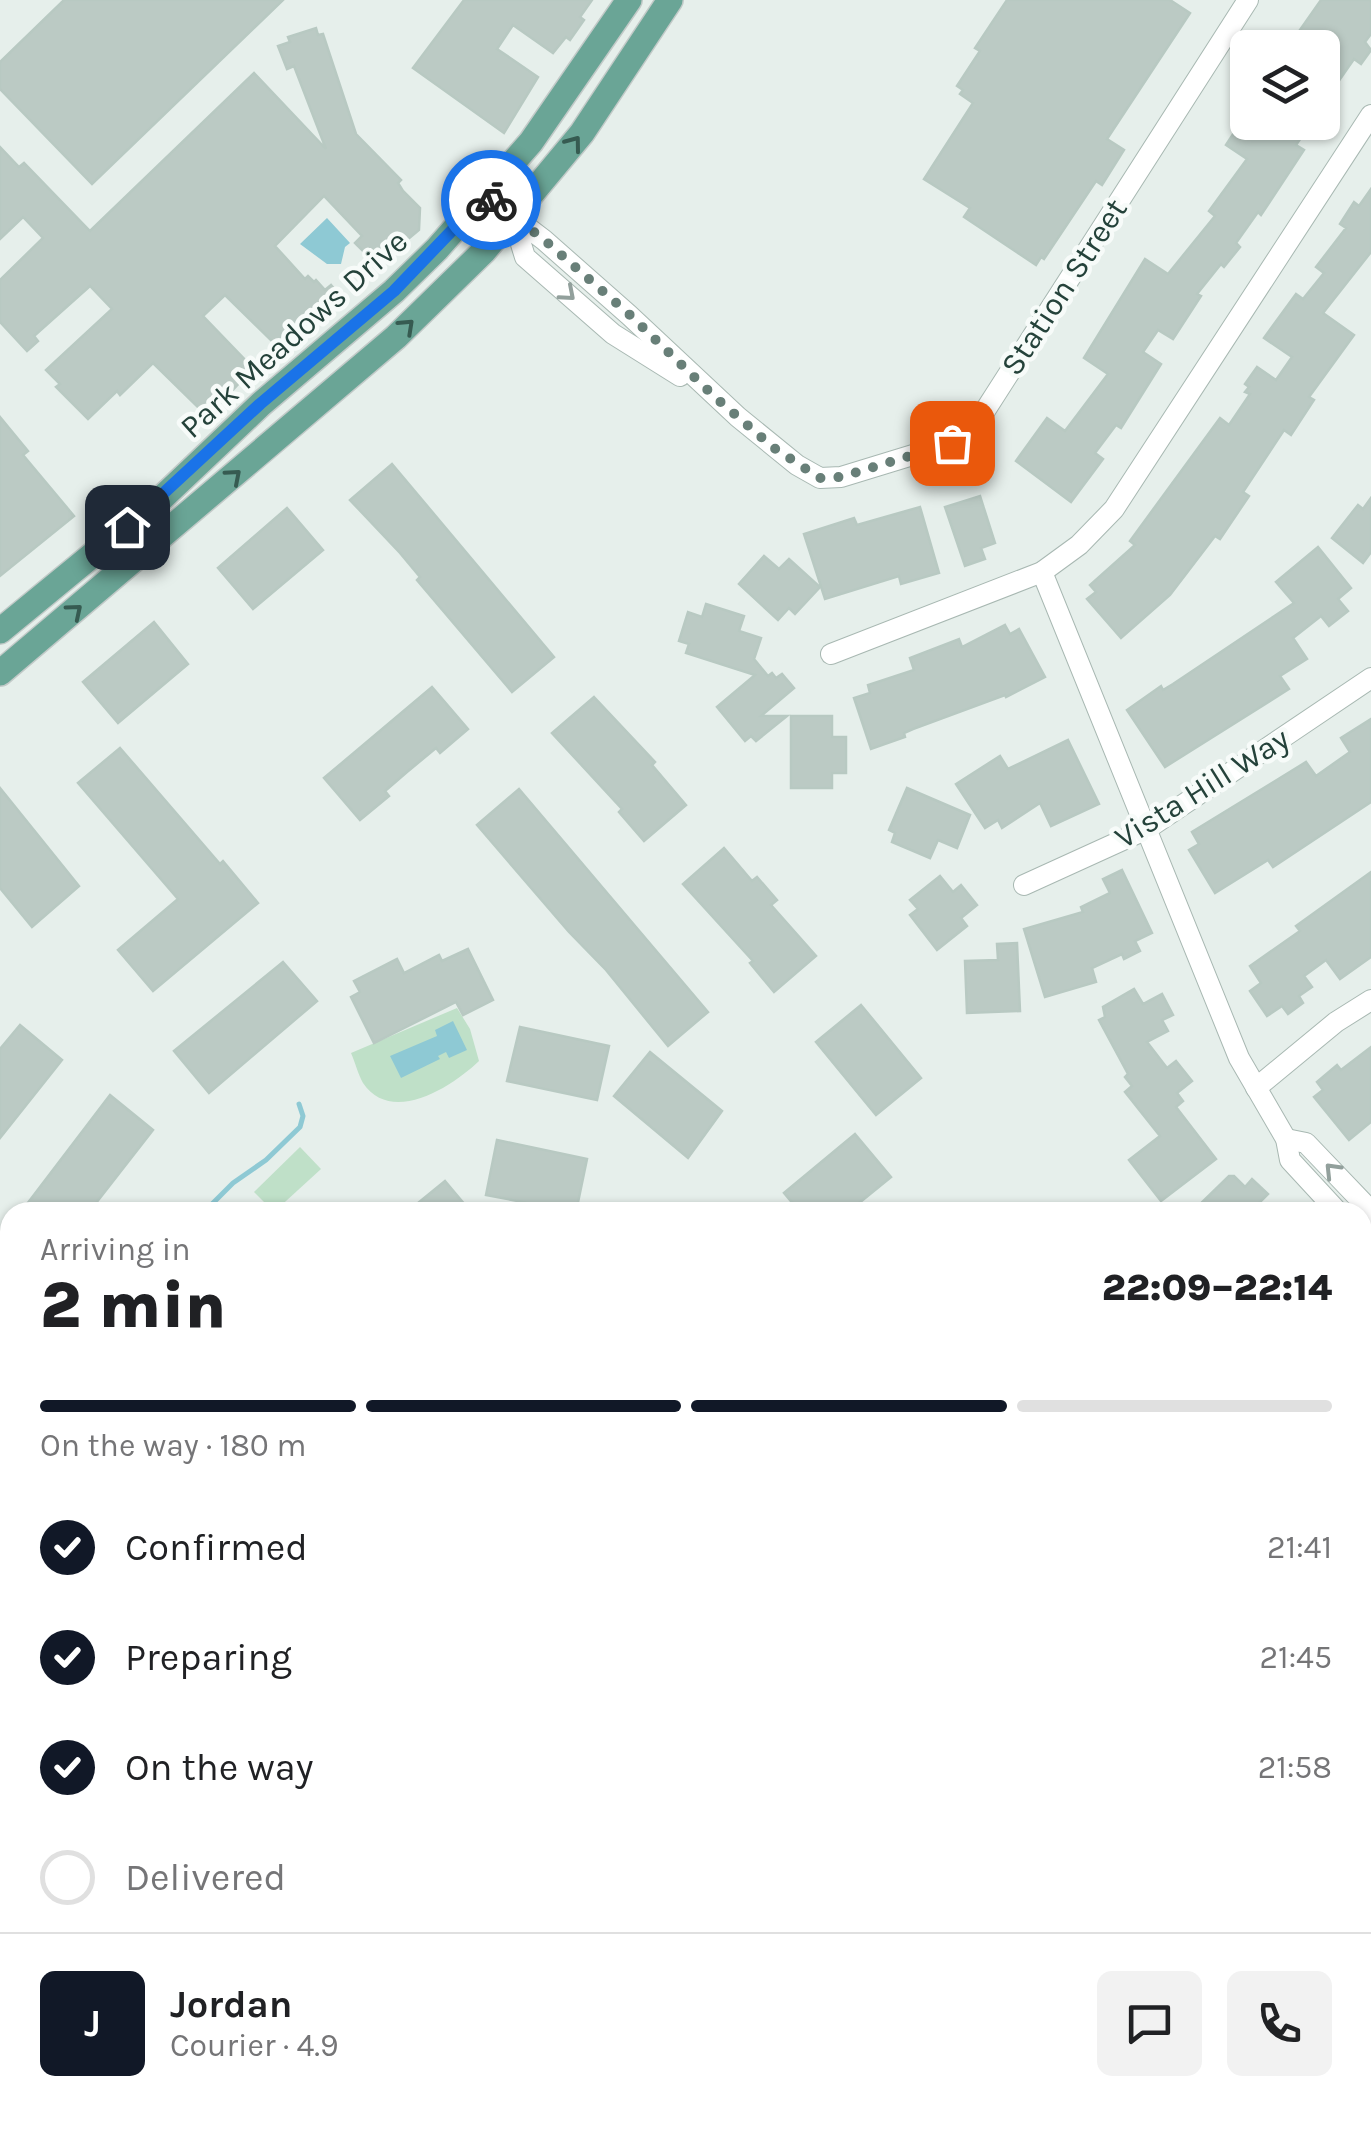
<!DOCTYPE html>
<html lang="en">
<head>
<meta charset="utf-8">
<style>
	body { margin:0; font-family:Karla,sans-serif; background:#f2f2f2; color:#202124; height:100vh; display:flex; flex-direction:column; font-size:38px; white-space:nowrap }
	* { box-sizing:border-box; margin:0 }
	p { font-size:32px; color:#757577 }
	.icon { flex:none; width:55px; height:55px; fill:none; stroke:currentColor; stroke-width:2; stroke-linecap:round; stroke-linejoin:round }
	.map { position:relative; flex:1; overflow:hidden }
	.side { position:absolute; left:0px; top:1202px; width:1372px; height:932px; display:flex; flex-direction:column; background:#fff; border-radius:30px 30px 0 0; box-shadow:0 2px 8px #0004 }
	.side>* { flex:none }
	.fabs { position:absolute; left:1230px; top:30px; display:grid; gap:20px }
	.fabs a { display:grid; place-items:center; width:110px; height:110px; border-radius:15px; background:#fff; box-shadow:0 2px 8px #0004; font-size:50px }
	.pin { position:absolute; display:grid; place-items:center; width:85px; height:85px; color:#fff; margin:-42px; border-radius:20px; box-shadow:0 5px 15px #0006 }
	.courier { position:absolute; display:grid; place-items:center; width:100px; height:100px; margin:-50px; border:8px solid #1a73e8; border-radius:50%; background:#fff; color:#222; box-shadow:0 2px 12px #0007 }
	.headline em { font-style:normal; font-weight:800 }
	.headline div { display:flex; flex-direction:column-reverse }
	.headline { display:flex; align-items:center; justify-content:space-between; height:170px; padding:0 40px }
	h1 { font-size:65px; font-weight:800; line-height:75px }
	.bar { display:grid; grid-template-columns:repeat(4,1fr); gap:15px 10px; align-content:center; height:120px; padding:0 40px }
	.bar i { height:12px; border-radius:8px; background:#e0e0e0 }
	.bar .active { background:#111827 }
	.bar p { grid-column:span 4 }
	.line { display:flex; align-items:center; gap:25px; padding:0 40px; border-top:2px solid #e0e0e0 }
	.line div { flex:1 }
	.round { display:grid; place-items:center; flex:none; width:105px; height:105px; border-radius:15px; background:#f2f2f2 }
	ol { padding:0 40px; list-style:none }
	li { display:flex; align-items:center; gap:30px; height:110px }
	li p { margin-inline-start:auto }
	li .icon { padding:10px; border-radius:50%; background:#111827; color:#fff; stroke-width:4 }
	li:last-child { color:#757577 }
	li i { width:55px; height:55px; border:5px solid #e0e0e0; border-radius:50% }
	.map>svg:first-child { display:block }
	.built { fill:#d4dfda }
	.green { fill:#bfe0c8 }
	.water { fill:#8ec9d4 }
	.lines { fill:none; stroke-linecap:round; stroke-linejoin:round }
	.stream { stroke:#8ec9d4; stroke-width:5 }
	.building { fill:#bbcac4; stroke:#b8c9c2; stroke-width:2.5 }
	.minor-casing { stroke:#a8b8b2; stroke-width:22 }
	.major-casing { stroke:#c2cac8; stroke-width:28 }
	.minor { stroke:#fff; stroke-width:20 }
	.major { stroke:#6aa596; stroke-width:25 }
	.oneway { stroke:#365b51 }
	.oneway2 { stroke:#92a09c }
	.done { stroke:#687f78; stroke-width:10; stroke-dasharray:0 18 }
	.route { stroke:#1a73e8; stroke-width:12 }
	.labels { text-anchor:middle; dominant-baseline:central; stroke-width:9; stroke-linejoin:round; paint-order:stroke }
	.street-label { font-size:32px; fill:#24423a; stroke:#f7fbf9 }
</style>
</head>
<body>
<div class="map">
<svg width="1371" height="2133" viewBox="0 0 1371 2133">
	<rect width="100%" height="100%" fill="#e6efeb"/>
	<path class="built" d="M0,1616L10,1628V2125H197L198,2133H0Z"/>
	<g class="green">
		<path d="M457,1008L470,1029L479,1061C453,1086 392,1126 363,1083C358,1074 355,1062 351,1053Z"/>
		<path d="M300,1147L321,1169L274,1212L254,1192Z"/>
	</g>
	<g class="water">
		<path d="M327,218L350,243L345,247L341,264H327L300,244Z"/>
		<path d="M453,1021L467,1050L449,1058L446,1052L438,1056L440,1059L401,1078L390,1056L437,1036L435,1030Z"/>
	</g>
	<g class="lines">
		<g class="stream">
			<path d="M204,1212L233,1183L266,1160L300,1127L303,1116L299,1104"/>
			<path d="M294,2125V2133"/>
		</g>
	</g>
	<g class="building">
		<path d="M64,0H283L92,184L0,89V62Z"/>
		<path d="M464,0H592L580,17L584,20L570,40L566,37L553,53L513,25L497,49L538,77L504,133L413,68Z"/>
		<path d="M1007,0H1170L1190,13L1107,139L1124,150L1102,185L1096,181L1044,259L1041,257L1036,265L964,217L970,208L924,179L973,103L960,94L963,90L957,86L980,51L975,48Z"/>
		<path d="M1321,0H1371V34L1365,42L1371,50L1361,64L1354,59L1322,105V48H1296L1306,34L1300,30Z"/>
		<path d="M316,28L318,35L323,34L356,134L401,180L398,183L403,191L420,208L419,230L377,265L355,243L362,236L324,196L275,246L305,279L308,276L314,282L316,280L325,290L331,285L341,297L303,333L300,330L295,332L279,348L225,295L203,316L253,368L208,417L153,363L120,395L117,391L88,419L56,387L60,384L46,370L112,309L90,286L34,336L38,341L27,351L0,322V280L43,238L23,217L0,239V147L19,167L24,163L90,231L254,73L326,149L294,66L287,69L278,46L290,42L288,37Z"/>
		<path d="M1241,122H1292L1305,132L1296,145L1304,150L1261,215L1258,212L1236,243L1240,247L1224,267L1221,264L1197,294L1201,296L1173,339L1158,330L1143,352L1161,364L1121,428L1116,425L1095,453L1103,459L1071,502L1016,461L1047,418L1065,431L1108,374L1084,358L1145,259L1168,274L1215,216L1209,211L1247,159L1226,145Z"/>
		<path d="M1371,189V252L1323,313L1354,335L1309,397L1314,400L1291,435L1284,430L1243,492L1249,496L1220,539L1215,536L1170,595L1121,638L1087,599L1096,592L1090,585L1135,545L1130,541L1220,418L1229,425L1250,394L1245,392L1249,387L1245,384L1257,367L1276,380L1292,357L1264,338L1296,294L1303,299L1324,273L1316,267L1346,228L1340,224L1354,202L1359,206Z"/>
		<path d="M0,417L28,451L23,455L74,516L0,576Z"/>
		<path d="M392,464L554,657L512,692L417,580L420,577L400,553L350,500Z"/>
		<path d="M980,496L995,543L981,548L985,559L965,566L945,507Z"/>
		<path d="M1371,498V552L1363,563L1332,538L1358,505L1363,509Z"/>
		<path d="M920,507L939,573L901,584L899,576L825,599L804,534L854,518L857,525Z"/>
		<path d="M287,508L323,550L253,609L218,568Z"/>
		<path d="M1318,547L1351,588L1338,599L1348,611L1329,626L1321,616L1293,638L1307,659L1280,676L1289,689L1165,767L1127,710L1161,686L1163,690L1173,684L1294,603L1276,582Z"/>
		<path d="M764,556L779,569L789,559L820,587L795,614L789,608L778,620L739,584Z"/>
		<path d="M706,604L744,616L739,631L761,638L754,659L768,676L772,673L776,678L782,674L794,688L761,716H787L756,741L751,736L745,741L717,707L755,675L686,653L689,644L679,641L688,612L702,617Z"/>
		<path d="M154,622L188,664L118,723L83,682Z"/>
		<path d="M1005,625L1010,634L1019,629L1045,677L1006,697L1005,695L913,729L904,733L905,737L871,749L854,698L870,693L868,685L914,670L910,658L959,639L962,647Z"/>
		<path d="M432,687L468,729L440,753L436,748L407,772L385,791L389,796L360,820L324,778Z"/>
		<path d="M594,697L655,762L652,765L686,805L644,841L619,812L622,809L552,733Z"/>
		<path d="M791,716H832V737H846V773H832V788H791Z"/>
		<path d="M1371,719V802L1273,867L1268,860L1215,893L1189,850L1199,844L1192,832L1306,762L1316,776L1350,752L1341,738Z"/>
		<path d="M1068,740L1099,804L1051,826L1040,803L1002,828L998,820L985,828L956,784L1000,756L1008,769Z"/>
		<path d="M120,748L220,864L223,861L258,903L153,991L118,950L178,899L78,783Z"/>
		<path d="M0,788L79,886L32,927L0,888Z"/>
		<path d="M907,788L970,815L957,848L938,840L930,858L892,842L895,833L889,830Z"/>
		<path d="M519,789L708,1012L668,1046L606,970L569,932L477,825Z"/>
		<path d="M724,848L752,881L757,877L777,900L771,905L816,956L774,992L750,963L753,961L683,884Z"/>
		<path d="M1122,870L1152,933L1135,941L1140,951L1124,959L1122,954L1092,968L1096,982L1045,997L1024,929L1083,912L1081,907L1110,893L1103,879Z"/>
		<path d="M1371,872V957L1340,979L1326,960L1304,976L1312,987L1299,996L1303,1003L1288,1014L1282,1006L1267,1016L1250,991L1261,983L1250,966L1300,931L1296,926Z"/>
		<path d="M940,876L953,892L961,885L977,905L961,918L967,926L937,950L910,915L918,909L910,900Z"/>
		<path d="M1017,943L1020,1011L967,1013L965,961L998,960L997,944Z"/>
		<path d="M468,949L493,1000L463,1015L456,1002L374,1043L351,997L360,992L354,981L397,959L404,973L439,955L442,961Z"/>
		<path d="M283,962L317,1001L209,1093L174,1051Z"/>
		<path d="M1134,989L1143,1004L1162,994L1173,1015L1162,1020L1168,1031L1147,1042L1167,1068L1176,1061L1192,1081L1177,1093L1183,1101L1176,1107L1216,1159L1161,1201L1129,1160L1160,1136L1125,1092L1132,1086L1125,1077L1128,1074L1099,1020L1105,1017L1103,1007Z"/>
		<path d="M861,1005L921,1078L876,1115L816,1042Z"/>
		<path d="M20,1025L62,1060L0,1138V1049Z"/>
		<path d="M520,1027L609,1046L597,1100L507,1081Z"/>
		<path d="M1371,1047V1122L1349,1140L1314,1097L1323,1090L1317,1082L1337,1065L1341,1070Z"/>
		<path d="M650,1052L722,1111L688,1158L614,1096Z"/>
		<path d="M110,1095L153,1130L89,1212H37L27,1204Z"/>
		<path d="M855,1134L891,1177L848,1212H800L784,1193Z"/>
		<path d="M497,1140L587,1159L576,1212L486,1195Z"/>
		<path d="M1229,1176H1234L1245,1187L1252,1179L1268,1194L1250,1212H1192Z"/>
		<path d="M445,1181L471,1212H407Z"/>
	</g>
	<g class="lines">
		<g class="minor-casing">
			<g id="minor">
				<path d="M485,195L544,240L629,315L738,417L797,465L820,478L841,477L952,443L979,420L1248,0"/>
				<path d="M513,218L525,257L613,334L680,376"/>
				<path d="M1042,572L1239,1058L1286,1139L1290,1160L1338,1212"/>
				<path d="M831,654L1042,572L1079,545L1114,509L1371,115"/>
				<path d="M1024,885L1147,829L1371,678"/>
				<path d="M1256,1088L1336,1022L1371,1000"/>
				<path d="M1286,1139L1306,1143L1371,1211"/>
				<path d="M1362,1233L1371,1226"/>
				<path d="M1362,1507L1371,1492"/>
				<path d="M1362,1738L1371,1737"/>
				<path d="M1362,1891L1371,1912"/>
				<path d="M614,2125L621,2133"/>
				<path d="M871,2125L874,2133"/>
				<path d="M1118,2125L1122,2133"/>
				<path d="M1288,2125L1292,2133"/>
				<path d="M746,2133L769,2125"/>
				<path d="M1081,2133L1101,2125"/>
			</g>
		</g>
		<g class="major-casing">
			<g id="major">
				<path d="M0,631L163,497L261,404L394,291L437,249L531,142L629,0"/>
				<path d="M0,673L396,337L484,251L582,133L670,0"/>
			</g>
		</g>
		<use href="#minor" class="minor"/>
		<use href="#major" class="major"/>
	</g>
	<defs><path id="oneway-chevron" d="M-2-3.5L2.5 0L-2 3.5" fill="none" stroke-width="1.6" stroke-linecap="round" stroke-linejoin="round" transform="scale(2.5)"/></defs>
	<g class="oneway">
		<use href="#oneway-chevron" transform="translate(574 143) rotate(-53)"/>
		<use href="#oneway-chevron" transform="translate(407 326) rotate(-43)"/>
		<use href="#oneway-chevron" transform="translate(234 476) rotate(-41)"/>
		<use href="#oneway-chevron" transform="translate(75 611) rotate(-40)"/>
	</g>
	<g class="oneway2">
		<use href="#oneway-chevron" transform="translate(568 294) rotate(41)"/>
		<use href="#oneway-chevron" transform="translate(1332 1170) rotate(-134)"/>
	</g>
	<g class="lines">
		<path class="done" d="M491,200L542,238L630,315L716,398L774,448L820,478L841,477L952,443"/>
		<path class="route" d="M127,527L260,404L394,291L486,195L491,200"/>
	</g>
	<g class="labels">
		<g class="street-label">
			<text transform="translate(1064 287) rotate(-57)">Station Street</text>
			<text transform="translate(294 334) rotate(-42)">Park Meadows Drive</text>
			<text transform="translate(1202 788) rotate(-32)">Vista Hill Way</text>
		</g>
	</g>
</svg>
<div class="fabs">
<a><svg class="icon" aria-label="layers" viewBox="0 0 24 24"><path d="M12 4l9 5-9 5-9-5zM3 14l9 5 9-5"/></svg></a>
</div>
<div class="pin" style="left:952px;top:443px;background:#ea580c"><svg class="icon" aria-label="bag" viewBox="0 0 24 24"><path d="M5 8h14l-1 12H6zM9 8a3 3 0 0 1 6 0"/></svg></div>
<div class="pin" style="left:127px;top:527px;background:#1f2937"><svg class="icon" aria-label="home" viewBox="0 0 24 24"><path d="M3 11l9-7 9 7M6 9v11h12V9"/></svg></div>
<div class="courier" style="left:491px;top:200px"><svg class="icon" aria-label="bike" viewBox="0 0 24 24"><circle cx="6" cy="16" r="4"/><circle cx="18" cy="16" r="4"/><path d="M6 16l4-8h5l3 8M10 8l3 8H6M13 5h3"/></svg></div>
<section class="side">
<div class="headline"><div><h1>2 min</h1><p>Arriving in</p></div><em>22:09–22:14</em></div>
<div class="bar"><i class="active"></i><i class="active"></i><i class="active"></i><i></i><p>On the way · 180 m</p></div>
<ol>
<li><svg class="icon" aria-label="check" viewBox="0 0 24 24"><path d="M5 12l5 5 9-10"/></svg>Confirmed<p>21:41</p></li>
<li><svg class="icon" aria-label="check" viewBox="0 0 24 24"><path d="M5 12l5 5 9-10"/></svg>Preparing<p>21:45</p></li>
<li><svg class="icon" aria-label="check" viewBox="0 0 24 24"><path d="M5 12l5 5 9-10"/></svg>On the way<p>21:58</p></li>
<li><i></i>Delivered</li>
</ol>
<div class="line" style="height:180px"><b class="round" style="background:#111827;color:#fff">J</b><div><b>Jordan</b><p>Courier · 4.9</p></div><a class="round"><svg class="icon" aria-label="chat" viewBox="0 0 24 24"><path d="M4 5h16v11H9l-5 4z"/></svg></a><a class="round"><svg class="icon" aria-label="phone" viewBox="0 0 24 24"><path d="M5 4h4l2 5-3 2q2 4 5 5l2-3 5 2v4C11 20 4 13 5 4z"/></svg></a></div>
</section>
</div>
</body>
</html>
